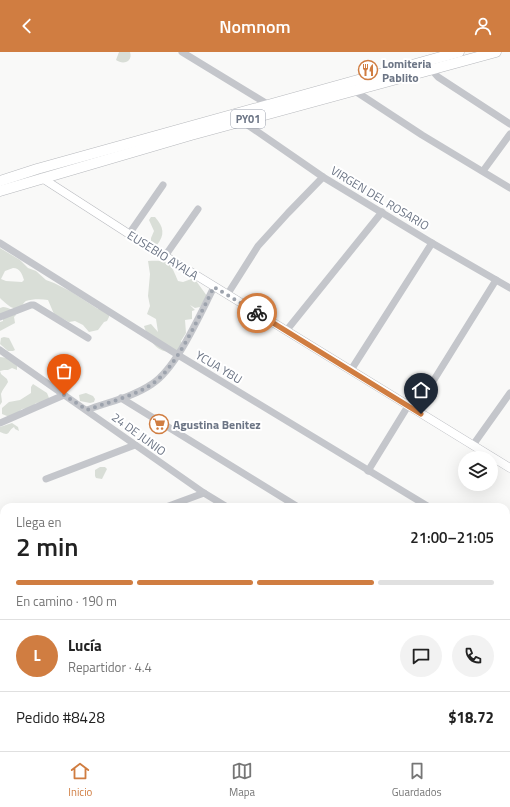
<!DOCTYPE html>
<html lang="es">
<head>
<meta charset="utf-8">
<style>
	body { margin:0; font-family:"Titillium Web",sans-serif; background:#f2f2f2; color:#222; height:100vh; display:flex; flex-direction:column; font-size:15px; white-space:nowrap }
	* { box-sizing:border-box; margin:0 }
	p { font-size:13px; color:#767676 }
	.icon { flex:none; width:22px; height:22px; fill:none; stroke:currentColor; stroke-width:2; stroke-linecap:round; stroke-linejoin:round }
	.map { position:relative; flex:1; overflow:hidden }
	.panel { position:absolute; left:0px; top:451px; width:510px; height:248px; display:flex; flex-direction:column; background:#fff; border-radius:12px 12px 0 0; box-shadow:0 4px 16px #0002 }
	.panel>* { flex:none }
	.fabs { position:absolute; left:458px; top:399px; display:grid; gap:8px }
	.fabs a { display:grid; place-items:center; width:40px; height:40px; border-radius:50%; background:#fff; box-shadow:0 4px 16px #0002; font-size:20px }
	.pin { position:absolute; display:grid; place-items:center; width:34px; height:34px; color:#fff; margin:-41px -17px; border-radius:50% 50% 50% 0; rotate:-45deg; box-shadow:0 0 4px #0007 }
	.pin .icon { rotate:45deg }
	.courier { position:absolute; display:grid; place-items:center; width:40px; height:40px; margin:-20px; border:3px solid #d07d41; border-radius:50%; background:#fff; color:#222; box-shadow:0 1px 5px #0007 }
	.headline em { font-style:normal; font-weight:600 }
	.headline div { display:flex; flex-direction:column-reverse }
	.headline { display:flex; align-items:center; justify-content:space-between; height:68px; padding:0 16px }
	h1 { font-size:26px; font-weight:600; line-height:30px }
	.bar { display:grid; grid-template-columns:repeat(4,1fr); gap:6px 4px; align-content:center; height:48px; padding:0 16px }
	.bar i { height:5px; border-radius:3px; background:#e0e0e0 }
	.bar .current { background:#d07d41 }
	.bar p { grid-column:span 4 }
	.line { display:flex; align-items:center; gap:10px; padding:0 16px; border-top:1px solid #e0e0e0 }
	.line div { flex:1 }
	.round { display:grid; place-items:center; flex:none; width:42px; height:42px; border-radius:21px; background:#f2f2f2 }
	header { display:flex; justify-content:space-between; align-items:center; height:52px; padding:0 16px; background:#d07d41; color:#fff; font-size:18px; font-weight:600 }
	.dock { display:flex; justify-content:space-around; align-items:center; height:56px; border-top:1px solid #e0e0e0; background:#fff; font-size:11px; color:#767676 }
	.dock a { display:grid; justify-items:center; gap:2px }
	.dock .current { color:#d07d41 }
	.map>svg:first-child { display:block }
	.green { fill:#d9ded7; fill-rule:evenodd }
	.lines { fill:none; stroke-linecap:round; stroke-linejoin:round }
	.stream { stroke:#bdc4ca; stroke-width:2 }
	.major-casing { stroke:#b8babf; stroke-width:9 }
	.highway-casing { stroke:#b7b9bd; stroke-width:11 }
	.minor { stroke:#c4c6cb; stroke-width:7 }
	.major { stroke:#fff; stroke-width:8 }
	.highway { stroke:#fff; stroke-width:10 }
	.done { stroke:#9da3ad; stroke-width:4; stroke-dasharray:0 7.2 }
	.route { stroke:#d07d41; stroke-width:5 }
	.labels { text-anchor:middle; dominant-baseline:central; stroke-width:4; stroke-linejoin:round; paint-order:stroke }
	.shield { fill:#fff; stroke:#989eaa; stroke-width:1 }
	.shield-label { font-size:11px; font-weight:bold; fill:#6c7585 }
	.poi-label { font-size:12px; font-weight:bold; fill:#6c7585; stroke:#fff; text-anchor:start }
	.street-label { font-size:12px; fill:#6c7585; stroke:#fff }
</style>
</head>
<body>
<header><svg class="icon" aria-label="back" viewBox="0 0 24 24"><path d="M15 5l-7 7 7 7"/></svg>Nomnom<svg class="icon" aria-label="person" viewBox="0 0 24 24"><circle cx="12" cy="8" r="4"/><path d="M4 21q1-7 8-7t8 7"/></svg></header>
<div class="map">
<svg width="510" height="699" viewBox="0 0 510 699">
	<rect width="100%" height="100%" fill="#f9f9f8"/>
	<g class="green">
		<path d="M119,0H130C133,10 123,13 116,8Z"/>
		<path d="M151,165H155C164,175 165,183 157,193H154L151,191V186L154,179L149,168Z"/>
		<path d="M0,196L20,208L28,216L36,219L46,228L54,231L70,239L98,257L103,255L109,260V265L107,269L104,270L98,278L89,280L83,273L75,269L69,270L54,262L48,248C41,247 32,247 26,249C23,251 22,255 19,256C13,259 4,250 0,246ZM13,216C20,216 22,222 24,228L22,230L6,229L1,227L5,219Z"/>
		<path d="M148,209C170,208 170,210 178,229L183,230L194,226L207,244L200,255L195,256L190,253L195,258L192,259V267L185,268L186,281L181,289L183,296C163,307 150,293 144,274L151,272L158,280L156,267L147,262L150,254L148,244L150,222Z"/>
		<path d="M3,255C8,255 15,259 16,263L14,265L15,271L0,279V270L3,269V266L0,263V256Z"/>
		<path d="M4,285L9,286L15,298L13,299H8L0,292L1,286Z"/>
		<path d="M0,305L8,306L17,314V318L12,316L8,318H4L0,319Z"/>
		<path d="M0,319L1,322L7,327L8,330C6,334 2,338 1,342L2,350L0,353Z"/>
		<path d="M33,332L47,341L49,346L44,350L36,351L30,356L22,357L13,364H7L2,362V356L9,350L20,348L31,341V335Z"/>
		<path d="M86,341L93,344L95,347L94,350L90,351L80,349L79,343Z"/>
		<path d="M12,371L18,375L19,379L15,377L14,375C7,379 11,385 0,380V375Z"/>
		<path d="M100,415H105L107,417L102,427L96,426L95,424V418Z"/>
	</g>
	<g class="lines">
		<g class="stream">
			<path d="M0,566L4,567"/>
			<path d="M145,699L146,695"/>
		</g>
		<g class="major-casing">
			<path id="major" d="M42,126L129,182L510,416"/>
		</g>
		<g class="highway-casing">
			<g id="highway">
				<path d="M0,129L37,117L459,0"/>
				<path d="M0,139L191,83L496,0"/>
			</g>
		</g>
		<g class="minor">
			<path d="M182,0L269,53"/>
			<path d="M429,15L438,25L510,72"/>
			<path d="M355,39L422,83L510,136"/>
			<path d="M242,69L323,125L432,191L510,236"/>
			<path d="M483,119L510,82"/>
			<path d="M129,182L163,133"/>
			<path d="M0,191L178,303L429,455"/>
			<path d="M165,204L198,157"/>
			<path d="M227,243L258,194L288,161L323,125"/>
			<path d="M0,265L31,253H34L88,286"/>
			<path d="M286,279L382,160"/>
			<path d="M0,298L204,441L227,455"/>
			<path d="M351,318L432,191"/>
			<path d="M121,346L298,455"/>
			<path d="M87,358C108,350 133,345 152,332C177,316 200,262 214,235"/>
			<path d="M0,371L64,343"/>
			<path d="M473,393L510,341"/>
			<path d="M368,419L408,354L418,347L432,331L496,228"/>
			<path d="M46,427L135,393"/>
			<path d="M166,455L204,441"/>
			<path d="M506,501L510,503"/>
			<path d="M506,586L510,588"/>
			<path d="M247,695L253,699"/>
			<path d="M420,695L426,699"/>
			<path d="M191,699V695"/>
		</g>
		<use href="#major" class="major"/>
		<use href="#highway" class="highway"/>
	</g>
	<g class="lines">
		<path class="done" d="M64,343L87,358C108,350 133,345 152,332C177,316 200,262 214,235L257,261"/>
		<path class="route" d="M257,261L421,362"/>
	</g>
	<defs>
		<g id="restaurant-ring" transform="scale(1)"><circle r="9.5" fill="#fff" stroke="#d07d41" stroke-width="1.5"/><path d="M-5-6h1v4h1v-4h1v4h1v-4h1v5L-1.5 .5V6h-2V.5L-5-1ZM5-6V6H3V1.5H1.5Q1.5-4 5-6Z" fill="#d07d41"/></g>
		<g id="supermarket-ring" transform="scale(1)"><circle r="9.5" fill="#fff" stroke="#d07d41" stroke-width="1.5"/><path d="M-6-5.5h2.5l.6 2H6L4.5 2H-2.5L-4.4-4H-6ZM-1.5 3.2a1.3 1.3 0 1 0 .1 0ZM3 3.2a1.3 1.3 0 1 0 .1 0Z" fill="#d07d41"/></g>
	</defs>
	<g fill-rule="evenodd">
		<use href="#restaurant-ring" x="368" y="18"/>
		<use href="#supermarket-ring" x="159" y="372"/>
	</g>
	<g class="labels">
		<rect class="shield" x="231" y="58" width="34" height="18" rx="3"/>
		<g class="shield-label">
			<text x="248" y="67">PY01</text>
		</g>
		<g class="poi-label">
			<text x="382" y="11">Lomiteria<tspan x="382" dy="14">Pablito</tspan></text>
			<text x="173" y="372">Agustina Benitez</text>
		</g>
		<g class="street-label">
			<text transform="translate(380 146) rotate(31)">VIRGEN DEL ROSARIO</text>
			<text transform="translate(163 203) rotate(32)">EUSEBIO AYALA</text>
			<text transform="translate(219 315) rotate(31)">YCUA YBU</text>
			<text transform="translate(139 382) rotate(36)">24 DE JUNIO</text>
		</g>
	</g>
</svg>
<div class="fabs">
<a><svg class="icon" aria-label="layers" viewBox="0 0 24 24"><path d="M12 4l9 5-9 5-9-5zM3 14l9 5 9-5"/></svg></a>
</div>
<div class="pin" style="left:64px;top:343px;background:#ea580c"><svg class="icon" aria-label="bag" viewBox="0 0 24 24"><path d="M5 8h14l-1 12H6zM9 8a3 3 0 0 1 6 0"/></svg></div>
<div class="pin" style="left:421px;top:362px;background:#1f2937"><svg class="icon" aria-label="home" viewBox="0 0 24 24"><path d="M3 11l9-7 9 7M6 9v11h12V9"/></svg></div>
<div class="courier" style="left:257px;top:261px"><svg class="icon" aria-label="bike" viewBox="0 0 24 24"><circle cx="6" cy="16" r="4"/><circle cx="18" cy="16" r="4"/><path d="M6 16l4-8h5l3 8M10 8l3 8H6M13 5h3"/></svg></div>
<section class="panel">
<div class="headline"><div><h1>2 min</h1><p>Llega en</p></div><em>21:00–21:05</em></div>
<div class="bar"><i class="current"></i><i class="current"></i><i class="current"></i><i></i><p>En camino · 190 m</p></div>
<div class="line" style="height:72px"><b class="round" style="background:#d07d41;color:#fff">L</b><div><b>Lucía</b><p>Repartidor · 4.4</p></div><a class="round"><svg class="icon" aria-label="chat" viewBox="0 0 24 24"><path d="M4 5h16v11H9l-5 4z"/></svg></a><a class="round"><svg class="icon" aria-label="phone" viewBox="0 0 24 24"><path d="M5 4h4l2 5-3 2q2 4 5 5l2-3 5 2v4C11 20 4 13 5 4z"/></svg></a></div>
<div class="line" style="height:52px"><div>Pedido #8428</div><b>$18.72</b></div>
</section>
</div>
<nav class="dock">
<a class="current"><svg class="icon" aria-label="home" viewBox="0 0 24 24"><path d="M3 11l9-7 9 7M6 9v11h12V9"/></svg>Inicio</a>
<a><svg class="icon" aria-label="map" viewBox="0 0 24 24"><path d="M3 6l6-2 6 2 6-2v14l-6 2-6-2-6 2zM9 4v14M15 6v14"/></svg>Mapa</a>
<a><svg class="icon" aria-label="saved" viewBox="0 0 24 24"><path d="M7 4h10v16l-5-4-5 4z"/></svg>Guardados</a>
</nav>
</body>
</html>
